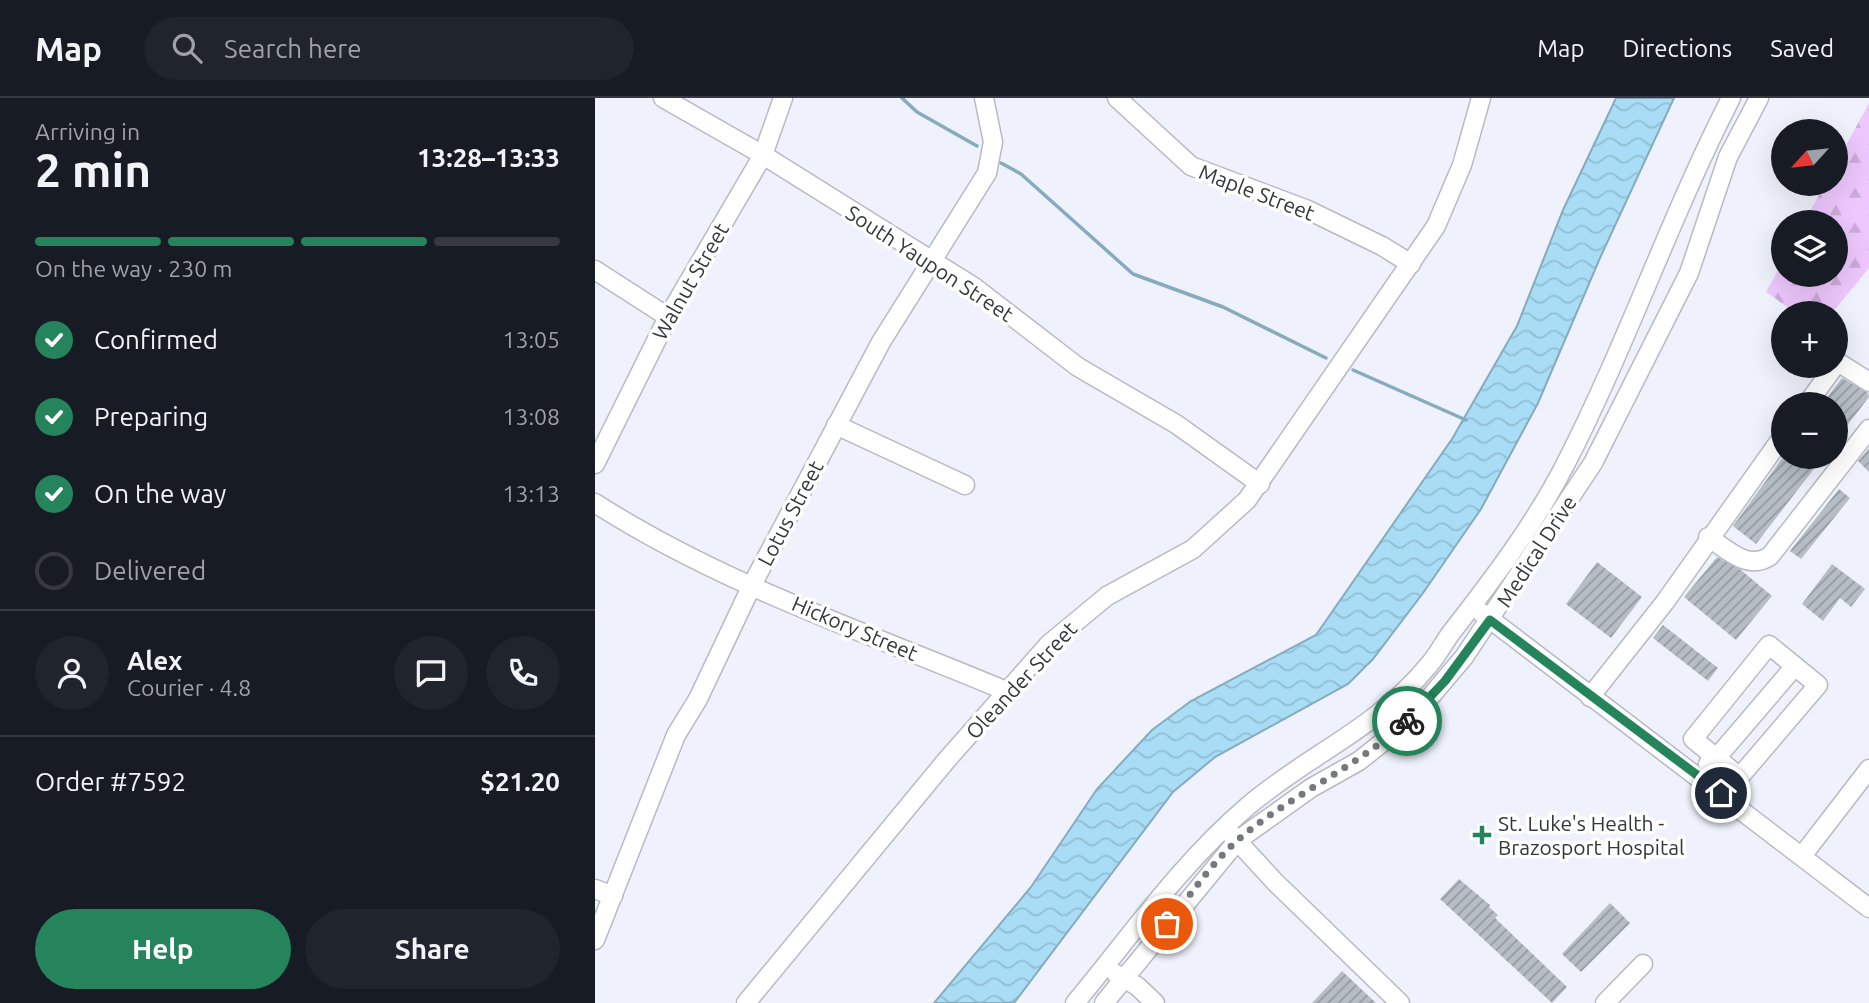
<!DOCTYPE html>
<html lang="en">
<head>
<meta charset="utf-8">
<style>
	body { margin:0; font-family:Ubuntu,sans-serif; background:#20242c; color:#f1f3f6; height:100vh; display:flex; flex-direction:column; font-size:26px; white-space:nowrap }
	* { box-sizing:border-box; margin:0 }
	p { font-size:23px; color:#9ea1a6 }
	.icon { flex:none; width:38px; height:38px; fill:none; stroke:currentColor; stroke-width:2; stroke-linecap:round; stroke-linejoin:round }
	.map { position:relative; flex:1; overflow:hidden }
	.side { display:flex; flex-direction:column; background:#171b24; width:595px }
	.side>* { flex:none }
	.needle { width:46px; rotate:243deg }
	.fabs { position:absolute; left:1176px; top:21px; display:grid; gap:14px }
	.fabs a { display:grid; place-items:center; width:77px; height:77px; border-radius:50%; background:#171b24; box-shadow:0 7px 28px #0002; font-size:35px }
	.pin { position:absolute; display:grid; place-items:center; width:60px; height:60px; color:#fff; margin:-30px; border:4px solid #fff; border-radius:50%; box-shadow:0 2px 7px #0007 }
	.courier { position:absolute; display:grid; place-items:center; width:70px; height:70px; margin:-35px; border:5px solid #25845b; border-radius:50%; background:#fff; color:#222; box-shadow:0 2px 9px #0007 }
	.head em { font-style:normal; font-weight:600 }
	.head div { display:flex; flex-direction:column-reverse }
	.head { display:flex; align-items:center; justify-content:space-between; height:119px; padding:0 35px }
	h1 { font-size:46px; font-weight:600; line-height:52px }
	.bar { display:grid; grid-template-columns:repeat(4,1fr); gap:10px 7px; align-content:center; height:84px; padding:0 35px }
	.bar i { height:9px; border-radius:5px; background:#363941 }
	.bar .active { background:#25845b }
	.bar p { grid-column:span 4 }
	.line { display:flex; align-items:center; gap:18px; padding:0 35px; border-top:2px solid #363941 }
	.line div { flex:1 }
	.round { display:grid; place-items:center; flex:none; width:74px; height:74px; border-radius:37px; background:#20242c }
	ol { padding:0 35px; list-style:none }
	li { display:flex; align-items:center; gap:21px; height:77px }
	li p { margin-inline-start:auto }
	li .icon { padding:7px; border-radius:50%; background:#25845b; color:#fff; stroke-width:4 }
	li:last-child { color:#9ea1a6 }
	li i { width:38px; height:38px; border:4px solid #363941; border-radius:50% }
	.cta { display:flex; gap:14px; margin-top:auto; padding:14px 35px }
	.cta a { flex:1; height:80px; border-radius:42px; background:#25845b; color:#fff; font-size:28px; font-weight:600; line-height:80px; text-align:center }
	.cta a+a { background:#20242c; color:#f1f3f6 }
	header { display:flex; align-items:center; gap:42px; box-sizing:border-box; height:98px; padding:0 35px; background:#171b24; border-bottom:2px solid #363941 }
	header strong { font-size:33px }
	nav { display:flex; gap:38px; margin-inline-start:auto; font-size:24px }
	.search { width:490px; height:63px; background:#20242c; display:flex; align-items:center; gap:18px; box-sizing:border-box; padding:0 24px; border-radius:38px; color:#9ea1a6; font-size:26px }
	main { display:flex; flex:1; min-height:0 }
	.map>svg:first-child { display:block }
	.forest { fill:url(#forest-firs) }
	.water { fill:url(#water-waves); stroke:#85abbd; stroke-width:2 }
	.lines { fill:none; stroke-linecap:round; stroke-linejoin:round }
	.stream { stroke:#85abbd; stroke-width:3.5 }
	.building { fill:url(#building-hatch) }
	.minor-casing { stroke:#b7bac3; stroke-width:21 }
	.minor { stroke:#fff; stroke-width:18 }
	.done { stroke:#75787d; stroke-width:7; stroke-dasharray:0 12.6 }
	.route { stroke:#25845b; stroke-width:9 }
	.poi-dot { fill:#25845b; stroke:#fff; stroke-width:2.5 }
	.labels { text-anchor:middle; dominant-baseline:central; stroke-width:7; stroke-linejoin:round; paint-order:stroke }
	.street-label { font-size:21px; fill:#343639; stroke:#fff }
	.poi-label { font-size:21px; fill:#343639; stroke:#fff; text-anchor:start }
</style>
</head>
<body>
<header>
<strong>Map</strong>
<div class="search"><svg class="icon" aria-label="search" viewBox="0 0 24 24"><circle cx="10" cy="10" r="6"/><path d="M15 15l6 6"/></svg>Search here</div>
<nav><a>Map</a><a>Directions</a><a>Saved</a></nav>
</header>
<main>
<section class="side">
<div class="head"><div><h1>2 min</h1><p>Arriving in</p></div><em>13:28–13:33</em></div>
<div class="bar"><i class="active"></i><i class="active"></i><i class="active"></i><i></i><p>On the way · 230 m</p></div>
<ol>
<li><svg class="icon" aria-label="check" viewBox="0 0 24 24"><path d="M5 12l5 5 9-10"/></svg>Confirmed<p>13:05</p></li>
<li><svg class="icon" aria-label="check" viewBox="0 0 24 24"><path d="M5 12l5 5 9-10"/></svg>Preparing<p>13:08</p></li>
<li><svg class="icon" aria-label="check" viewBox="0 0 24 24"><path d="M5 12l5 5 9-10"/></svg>On the way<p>13:13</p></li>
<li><i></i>Delivered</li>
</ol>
<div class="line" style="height:126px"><a class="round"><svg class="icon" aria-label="person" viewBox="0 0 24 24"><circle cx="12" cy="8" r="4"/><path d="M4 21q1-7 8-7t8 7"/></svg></a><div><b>Alex</b><p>Courier · 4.8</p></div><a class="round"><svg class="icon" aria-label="chat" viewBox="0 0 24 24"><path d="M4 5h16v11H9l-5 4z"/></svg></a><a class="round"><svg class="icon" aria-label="phone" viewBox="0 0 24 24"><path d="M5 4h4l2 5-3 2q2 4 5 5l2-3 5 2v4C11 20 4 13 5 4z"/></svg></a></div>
<div class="line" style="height:91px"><div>Order #7592</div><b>$21.20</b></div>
<div class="cta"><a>Help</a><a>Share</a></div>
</section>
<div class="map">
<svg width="1274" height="905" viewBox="0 0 1274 905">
	<defs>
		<pattern id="forest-firs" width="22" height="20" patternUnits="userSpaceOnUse" patternTransform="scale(1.75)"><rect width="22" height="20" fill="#edc7fd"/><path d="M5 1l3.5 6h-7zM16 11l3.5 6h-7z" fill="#ccacda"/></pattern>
		<pattern id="water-waves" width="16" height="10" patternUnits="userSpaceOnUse" patternTransform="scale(1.75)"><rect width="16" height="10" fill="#a8ddf5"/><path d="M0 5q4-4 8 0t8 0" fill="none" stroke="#91bed3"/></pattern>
		<pattern id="building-hatch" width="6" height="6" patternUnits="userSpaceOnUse" patternTransform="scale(1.75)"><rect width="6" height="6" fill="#b6bdc4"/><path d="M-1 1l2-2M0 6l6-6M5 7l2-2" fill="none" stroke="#959aa0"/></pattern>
	</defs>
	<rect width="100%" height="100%" fill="#eff2fc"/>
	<path class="forest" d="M1274,5V170L1237,215H1201L1171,194L1188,163V177H1241V124H1209L1230,86H1241V66Z"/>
	<path class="water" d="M1021,0H1079L1005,160L943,305L886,411L828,495L778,561L753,586L620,659L578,694L419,905H339L436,789L502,691L557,632L596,603L721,537L857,341L922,228L968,112Z"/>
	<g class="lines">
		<g class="stream">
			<path d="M307,0L322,14L382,48"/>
			<path d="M406,65L426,76L538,176L628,209L731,260"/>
			<path d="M758,272L871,322"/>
		</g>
	</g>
	<g class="building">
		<path d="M1247,280L1273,295L1274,299L1241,342V306H1227Z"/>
		<path d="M1274,350V374L1263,363Z"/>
		<path d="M1188,359H1228L1161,446L1138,428Z"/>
		<path d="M1244,391L1255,400L1206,461L1195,453Z"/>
		<path d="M1122,459L1146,472L1177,498L1141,542L1089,499Z"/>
		<path d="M1002,464L1047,499L1016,540L971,506Z"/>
		<path d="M1237,466L1270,491L1256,509L1245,500L1228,523L1207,506Z"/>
		<path d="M1068,527L1123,570L1113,583L1058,540Z"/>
		<path d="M864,781L895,807L894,809L903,817L900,820L972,889L957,905L845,801Z"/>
		<path d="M1015,805L1035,825L986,874L967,856Z"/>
		<path d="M747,873L781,905H717Z"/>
	</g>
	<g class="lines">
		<g class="minor-casing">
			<g id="minor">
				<path d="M68,0L168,57L379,189L483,269L581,326L665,386"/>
				<path d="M522,0L596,68L713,112L787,148L816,166"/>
				<path d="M0,172L73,219"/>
				<path d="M1212,306L1239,269L1246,266L1274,284"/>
				<path d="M241,327L370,387"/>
				<path d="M0,366L73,219L168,57L188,0"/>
				<path d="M0,405C126,486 273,535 411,593"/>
				<path d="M1113,439C1133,452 1153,473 1175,458L1274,331"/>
				<path d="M887,515L1274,810"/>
				<path d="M995,599L1070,504L1188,338"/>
				<path d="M1113,666L1118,658L1124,657L1200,568"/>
				<path d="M1126,695L1140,675H1148L1223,587L1174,547L1098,641L1140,675"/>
				<path d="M634,734L680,784L805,905"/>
				<path d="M1207,758L1274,671"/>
				<path d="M0,791L18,798"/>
				<path d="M0,842L81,637L103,601L157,487L286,244L392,75L398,44L389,0"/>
				<path d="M521,876L542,888L560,905"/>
				<path d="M151,905L350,664L454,546L512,498L598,451L652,402L841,128L867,67L886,0"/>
				<path d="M480,905C535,839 587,764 653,708C714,656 780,632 833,568C842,558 848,546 856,535C898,481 940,426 971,365C1032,246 1075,119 1136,0"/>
				<path d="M509,905L643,742L716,690L764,663L798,636L825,611L869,559L998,365L1094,175L1133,59L1164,0"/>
				<path d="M1010,905L1048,866"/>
			</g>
		</g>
		<use href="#minor" class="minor"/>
	</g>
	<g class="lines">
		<path class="done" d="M572,826C595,798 617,764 645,740C697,696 761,670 812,623"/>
		<path class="route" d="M812,623L850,583L895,522L1126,695"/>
	</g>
	<path class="poi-dot" d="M883.5 726.5h7v7h7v7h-7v7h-7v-7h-7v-7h7z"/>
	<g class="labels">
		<g class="street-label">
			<text transform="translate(662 94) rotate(21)">Maple Street</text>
			<text transform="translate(335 165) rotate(33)">South Yaupon Street</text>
			<text transform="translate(95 183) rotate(-60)">Walnut Street</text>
			<text transform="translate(195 415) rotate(-62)">Lotus Street</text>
			<text transform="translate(941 453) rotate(-57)">Medical Drive</text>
			<text transform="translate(260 530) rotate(23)">Hickory Street</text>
			<text transform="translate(426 582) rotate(-47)">Oleander Street</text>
		</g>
		<g class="poi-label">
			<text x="903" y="725">St. Luke's Health -<tspan x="903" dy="24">Brazosport Hospital</tspan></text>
		</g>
	</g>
</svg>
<div class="fabs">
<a><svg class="needle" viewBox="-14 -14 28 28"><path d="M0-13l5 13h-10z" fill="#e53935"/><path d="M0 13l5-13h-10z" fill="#9ea1a6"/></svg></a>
<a><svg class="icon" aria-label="layers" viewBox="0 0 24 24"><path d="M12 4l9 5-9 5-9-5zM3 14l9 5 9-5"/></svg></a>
<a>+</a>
<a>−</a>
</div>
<div class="pin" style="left:572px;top:826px;background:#ea580c"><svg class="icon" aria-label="bag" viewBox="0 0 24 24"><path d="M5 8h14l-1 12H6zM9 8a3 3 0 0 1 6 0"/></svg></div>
<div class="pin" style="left:1126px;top:695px;background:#1f2937"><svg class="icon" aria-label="home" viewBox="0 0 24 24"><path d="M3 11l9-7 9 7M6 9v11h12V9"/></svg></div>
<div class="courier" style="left:812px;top:623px"><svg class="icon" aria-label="bike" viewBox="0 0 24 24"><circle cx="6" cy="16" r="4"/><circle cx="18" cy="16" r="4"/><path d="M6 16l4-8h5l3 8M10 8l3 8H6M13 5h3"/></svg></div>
</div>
</main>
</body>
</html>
